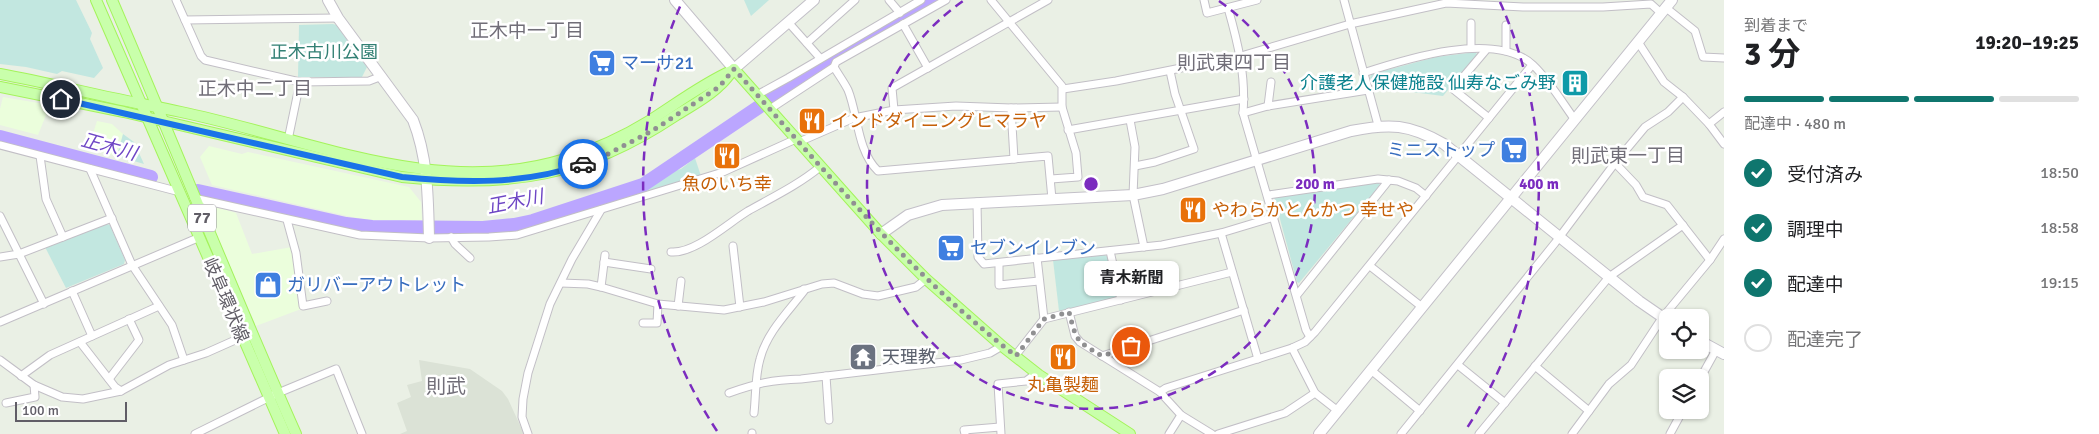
<!DOCTYPE html>
<html lang="ja">
<head>
<meta charset="utf-8">
<style>
	body { margin:0; font-family:Signika,"Noto Sans JP",sans-serif; background:#f6f6f6; color:#202124; height:100vh; display:flex; flex-direction:column; font-size:19px; white-space:nowrap }
	* { box-sizing:border-box; margin:0 }
	p { font-size:16px; color:#757577 }
	.icon { flex:none; width:28px; height:28px; fill:none; stroke:currentColor; stroke-width:2; stroke-linecap:round; stroke-linejoin:round }
	.map { position:relative; flex:1; overflow:hidden }
	.sheet { display:flex; flex-direction:column; background:#fff; width:375px }
	.sheet>* { flex:none }
	.controls { position:absolute; left:1659px; top:309px; display:grid; gap:10px }
	.controls a { display:grid; place-items:center; width:50px; height:50px; border-radius:8px; background:#fff; box-shadow:0 1px 4px #0004; font-size:25px }
	.scale { position:absolute; left:15px; bottom:12px; width:112px; box-sizing:border-box; padding-left:5px; border:2px solid #605d66; border-top:0; font-size:14px; line-height:18px; white-space:nowrap; color:#605d66; -webkit-text-stroke:4px #fff; paint-order:stroke }
	.pin { position:absolute; display:grid; place-items:center; width:42px; height:42px; color:#fff; margin:-21px; border:2px solid #fff; border-radius:50%; box-shadow:0 1px 5px #0007 }
	.courier { position:absolute; display:grid; place-items:center; width:50px; height:50px; margin:-25px; border:4px solid #1a73e8; border-radius:50%; background:#fff; color:#222; box-shadow:0 1px 6px #0007 }
	.bubble { position:absolute; height:35px; border-radius:8px; background:#fff; box-shadow:0 1px 4px #0004; font-size:16px; font-weight:700; line-height:35px; text-align:center }
	.headline em { font-style:normal; font-weight:700 }
	.headline div { display:flex; flex-direction:column-reverse }
	.headline { display:flex; align-items:center; justify-content:space-between; height:85px; padding:0 20px }
	h1 { font-size:32px; font-weight:700; line-height:38px }
	.bar { display:grid; grid-template-columns:repeat(4,1fr); gap:8px 5px; align-content:center; height:60px; padding:0 20px }
	.bar i { height:6px; border-radius:4px; background:#e0e0e0 }
	.bar .current { background:#0f766e }
	.bar p { grid-column:span 4 }
	ol { padding:0 20px; list-style:none }
	li { display:flex; align-items:center; gap:15px; height:55px }
	li p { margin-inline-start:auto }
	li .icon { padding:5px; border-radius:50%; background:#0f766e; color:#fff; stroke-width:4 }
	li:last-child { color:#757577 }
	li i { width:28px; height:28px; border:2px solid #e0e0e0; border-radius:50% }
	main { display:flex; flex:1; min-height:0 }
	.map>svg:first-child { display:block }
	.commercial { fill:#ebfedc }
	.education { fill:#dbe2d6 }
	.green { fill:#c2e7e0 }
	.lines { fill:none; stroke-linecap:round; stroke-linejoin:round }
	.river { stroke:#bba6ff; stroke-width:14 }
	.street-casing { stroke:#c2bfc6; stroke-width:9 }
	.secondary-casing { stroke:#c3c0c8; stroke-width:12 }
	.primary-casing { stroke:#a4f35b; stroke-width:12 }
	.street { stroke:#fff; stroke-width:7 }
	.secondary { stroke:#fff; stroke-width:10 }
	.primary { stroke:#c9ffab; stroke-width:10 }
	.done { stroke:#909092; stroke-width:5; stroke-dasharray:0 9 }
	.route { stroke:#1a73e8; stroke-width:6 }
	.ring { fill:none; stroke:#7b2cbf; stroke-width:2.5; stroke-dasharray:9 6 }
	.labels { text-anchor:middle; dominant-baseline:central; stroke-width:5; stroke-linejoin:round; paint-order:stroke }
	.shield { fill:#fff; stroke:#908e94; stroke-width:1 }
	.shield-label { font-size:16px; font-weight:bold; fill:#605d66 }
	.park-label { font-size:18px; fill:#328074; stroke:#fff }
	.shop-label { font-size:18px; fill:#366cbe; stroke:#fff; text-anchor:start }
	.culture-label { font-size:18px; fill:#0d838f; stroke:#fff; text-anchor:end }
	.food-label { font-size:18px; fill:#c56008; stroke:#fff; text-anchor:start }
	.street-label { font-size:18px; fill:#605d66; stroke:#fff }
	.worship-label { font-size:18px; fill:#5b616d; stroke:#fff; text-anchor:start }
	.neighbourhood-label { font-size:19px; fill:#716e78; stroke:#fff }
	.water-label { font-size:19px; font-style:italic; fill:#6e46c5; stroke:#fff }
	.quarter-label { font-size:20px; fill:#716e78; stroke:#fff }
	.centre { fill:#7b2cbf; stroke:#fff; stroke-width:2.5 }
	.ring-label { font-size:15px; text-anchor:middle; font-weight:bold; fill:#7b2cbf; stroke:#fff; stroke-width:5; stroke-linejoin:round; paint-order:stroke }
</style>
</head>
<body>
<main>
<div class="map">
<svg width="1724" height="434" viewBox="0 0 1724 434">
	<rect width="100%" height="100%" fill="#eaf0e5"/>
	<g class="commercial">
		<path d="M3,97L50,105L38,135L0,125V109Z"/>
		<path d="M97,121L112,124L123,134L117,156L88,149Z"/>
		<path d="M209,146L242,154L248,152L409,187L421,202L422,220H370L352,217L212,185L200,157Z"/>
		<path d="M210,205L236,213L252,254L292,247L301,309L256,326L206,210Z"/>
	</g>
	<path class="education" d="M419,360L470,369L502,391L508,399L524,434H400L407,431L397,403L411,397L407,385L422,381Z"/>
	<g class="green">
		<path d="M0,0H76L92,33L90,39L103,68L94,78L62,71L57,74L26,67L0,64Z"/>
		<path d="M744,0H769L751,16Z"/>
		<path d="M333,24L336,25L367,67L362,77H298L299,25Z"/>
		<path d="M1476,52L1477,55L1443,96L1373,87L1370,77L1372,74L1436,57Z"/>
		<path d="M123,134L134,142L144,164L117,156Z"/>
		<path d="M695,158L701,176L621,200L648,188L676,170L681,169Z"/>
		<path d="M1379,183L1380,185L1299,283L1297,282L1274,197Z"/>
		<path d="M107,224L110,225L125,260L124,264L66,288L45,247Z"/>
		<path d="M1105,255L1108,257L1116,295L1115,298L1059,311L1053,260Z"/>
	</g>
	<g class="lines">
		<g class="river">
			<path d="M0,137L151,177"/>
			<path d="M198,191L346,224L372,227L483,228L514,225L533,221L643,185L827,61L935,0"/>
		</g>
		<g class="street-casing">
			<g id="street">
				<path d="M176,0L201,56L205,60L300,82L369,81L382,76"/>
				<path d="M889,0L900,13"/>
				<path d="M991,0L1062,86V107L1076,153L1078,177L1051,179"/>
				<path d="M1204,0L1207,13L1257,0"/>
				<path d="M1344,0L1378,125"/>
				<path d="M1665,7L1695,31L1703,57L1724,58"/>
				<path d="M1228,8C1238,43 1246,76 1243,113L1306,330L1310,337"/>
				<path d="M185,20L338,18"/>
				<path d="M788,22L820,58"/>
				<path d="M903,24L928,68"/>
				<path d="M1638,42L1664,82L1683,97L1709,124L1724,144"/>
				<path d="M807,43L855,0"/>
				<path d="M1471,48V23"/>
				<path d="M1486,50L1453,89L1489,118"/>
				<path d="M1506,51V25"/>
				<path d="M834,67C838,74 844,82 848,90C858,114 857,151 878,171L1048,156L1052,199"/>
				<path d="M1363,73C1406,59 1495,30 1533,65C1549,80 1562,102 1575,120"/>
				<path d="M1063,89L1116,81L1241,56L1350,24L1446,3L1523,7H1603L1651,4L1661,13"/>
				<path d="M757,95L788,78L921,0"/>
				<path d="M1268,106L1271,82"/>
				<path d="M1011,108L1014,159"/>
				<path d="M770,109L834,67L836,62L946,0"/>
				<path d="M894,110L892,88L1048,0"/>
				<path d="M1243,113L1268,106L1368,90"/>
				<path d="M1130,120L1135,147L1133,195L1144,247"/>
				<path d="M1709,124L1724,112"/>
				<path d="M1068,130L1244,99"/>
				<path d="M288,140L300,82"/>
				<path d="M799,142L854,118L894,110L956,106L1011,108L1062,107"/>
				<path d="M0,145L180,192"/>
				<path d="M40,156L46,199L63,237"/>
				<path d="M1615,163L1636,185L1643,197L1667,205L1710,260"/>
				<path d="M1135,166L1155,162L1194,149L1175,94L1170,71"/>
				<path d="M90,169L132,265L172,325L184,360"/>
				<path d="M1268,195L1378,179L1398,181L1416,188L1426,196"/>
				<path d="M194,198L360,235L429,238L489,237L517,235L723,172L796,139"/>
				<path d="M977,202L978,257L984,264L1162,245L1221,233L1274,217"/>
				<path d="M0,216L44,304"/>
				<path d="M287,220L296,253L303,306L327,301"/>
				<path d="M1221,233L1258,359"/>
				<path d="M451,237L455,244L470,258"/>
				<path d="M733,246L740,307"/>
				<path d="M1110,251L1121,300"/>
				<path d="M671,252C695,254 728,223 748,211C773,197 798,185 820,167"/>
				<path d="M0,257L19,254L112,218"/>
				<path d="M1037,258L1044,319"/>
				<path d="M604,262L651,269"/>
				<path d="M999,263V285L1039,281"/>
				<path d="M1370,266L1422,307"/>
				<path d="M561,283L588,284L601,287L658,304L724,310L764,302L822,284L834,283L863,294L878,296L916,287L926,279"/>
				<path d="M601,287L605,255"/>
				<path d="M72,291L92,336"/>
				<path d="M1297,295L1389,180"/>
				<path d="M678,306L681,281"/>
				<path d="M1069,312L1075,336L1080,342L1160,392L1181,415L1212,434"/>
				<path d="M0,322L200,237"/>
				<path d="M643,323H657L658,304"/>
				<path d="M80,342L115,387L121,391"/>
				<path d="M1292,348L1315,393L1338,411"/>
				<path d="M1015,356L1044,319L1232,272"/>
				<path d="M1102,356L1244,310"/>
				<path d="M0,360L34,385L62,397L83,399L121,391L169,365L206,353L242,337"/>
				<path d="M1458,365L1505,403"/>
				<path d="M1535,366L1589,411"/>
				<path d="M1371,370L1420,411"/>
				<path d="M21,376L50,355L159,306"/>
				<path d="M826,376L829,420"/>
				<path d="M109,379L139,340L129,319"/>
				<path d="M1700,379L1716,350"/>
				<path d="M1160,392L1166,388L1292,348L1305,342L1315,332L1532,65"/>
				<path d="M729,393C757,383 772,380 801,379L961,360L990,353L1002,346"/>
				<path d="M6,403L35,397L34,385"/>
				<path d="M754,413C756,395 755,376 760,359C767,332 788,312 804,291V289"/>
				<path d="M195,434L278,393L336,369L362,434"/>
				<path d="M528,434L522,417L523,399L528,373L550,304L572,259L601,210"/>
				<path d="M752,434V433"/>
				<path d="M965,434L964,430L1000,427"/>
				<path d="M1001,434L998,384L1026,381L1037,373"/>
				<path d="M1169,434L1181,415"/>
				<path d="M1218,434L1285,413L1315,393"/>
				<path d="M1401,434L1555,243L1615,163L1645,127L1668,112L1683,97"/>
				<path d="M1479,434L1609,277L1683,225"/>
				<path d="M1572,434L1609,384L1631,365L1662,318L1710,260L1724,239"/>
				<path d="M1670,434L1683,410"/>
			</g>
		</g>
		<g class="secondary-casing">
			<g id="secondary">
				<path d="M328,0L338,18L413,120C428,158 428,197 429,238"/>
				<path d="M675,0L734,69L814,0"/>
				<path d="M881,234L908,215L942,205L1133,195L1163,189L1351,131C1390,123 1409,124 1444,144L1639,301L1668,321"/>
				<path d="M1700,341L1724,354"/>
				<path d="M1319,434L1672,0"/>
			</g>
		</g>
		<g class="primary-casing">
			<g id="primary">
				<path d="M96,0L285,434"/>
				<path d="M112,0C174,144 232,290 296,434"/>
				<path d="M734,69L881,234L926,279L1002,346L1039,375L1130,434"/>
				<path d="M0,74C38,81 75,90 113,98C136,103 158,107 181,112C307,138 435,199 565,159C594,150 623,137 649,121C676,104 702,84 731,71"/>
				<path d="M0,87L124,112L402,177C510,188 583,177 675,116C689,107 707,98 719,86C725,81 729,75 734,69"/>
			</g>
		</g>
		<use href="#street" class="street"/>
		<use href="#secondary" class="secondary"/>
		<use href="#primary" class="primary"/>
	</g>
	<g class="lines">
		<path class="done" d="M583,164L602,157L652,131L719,87L734,69C825,170 907,272 1016,356L1044,319L1069,312C1077,343 1076,340 1102,356L1131,346"/>
		<path class="route" d="M61,99L402,177C462,183 525,185 583,164"/>
	</g>
	<g class="ring">
		<path d="M1219 1A224 224 0 1 1 963 1"/>
		<path d="M717 431A448 448 0 0 1 682 2M1500 2A448 448 0 0 1 1465 431"/>
	</g>
	<defs>
		<g id="supermarket-square" transform="scale(1.4375)"><rect x="-9" y="-9" width="18" height="18" rx="4" fill="#3f7fe0" stroke="#fff"/><path d="M-6-5.5h2.5l.6 2H6L4.5 2H-2.5L-4.4-4H-6ZM-1.5 3.2a1.3 1.3 0 1 0 .1 0ZM3 3.2a1.3 1.3 0 1 0 .1 0Z" fill="#fff"/></g>
		<g id="building-square" transform="scale(1.4375)"><rect x="-9" y="-9" width="18" height="18" rx="4" fill="#0f9aa8" stroke="#fff"/><path d="M-4-6H4V6H1V3H-1V6H-4ZM-2.5-4.3h1.7v1.8h-1.7ZM.8-4.3h1.7v1.8H.8ZM-2.5-1h1.7V.8h-1.7ZM.8-1h1.7V.8H.8Z" fill="#fff"/></g>
		<g id="restaurant-square" transform="scale(1.4375)"><rect x="-9" y="-9" width="18" height="18" rx="4" fill="#e8710a" stroke="#fff"/><path d="M-5-6h1v4h1v-4h1v4h1v-4h1v5L-1.5 .5V6h-2V.5L-5-1ZM5-6V6H3V1.5H1.5Q1.5-4 5-6Z" fill="#fff"/></g>
		<g id="shop-square" transform="scale(1.4375)"><rect x="-9" y="-9" width="18" height="18" rx="4" fill="#3f7fe0" stroke="#fff"/><path d="M-5-2.5h2.3a2.7 3.5 0 0 1 5.4 0H5L5.5 6h-11ZM-1.5-2.5h3a1.5 2.3 0 0 0-3 0Z" fill="#fff"/></g>
		<g id="temple-square" transform="scale(1.4375)"><rect x="-9" y="-9" width="18" height="18" rx="4" fill="#6b7280" stroke="#fff"/><path d="M0-6L5-2H3V0L6.5 2.5H4V6H1.5V3h-3V6H-4V2.5H-6.5L-3 0V-2H-5Z" fill="#fff"/></g>
	</defs>
	<g fill-rule="evenodd">
		<use href="#supermarket-square" x="602" y="63"/>
		<use href="#building-square" x="1575" y="83"/>
		<use href="#restaurant-square" x="812" y="121"/>
		<use href="#supermarket-square" x="1514" y="150"/>
		<use href="#restaurant-square" x="727" y="156"/>
		<use href="#restaurant-square" x="1193" y="210"/>
		<use href="#supermarket-square" x="951" y="248"/>
		<use href="#shop-square" x="268" y="285"/>
		<use href="#temple-square" x="863" y="357"/>
		<use href="#restaurant-square" x="1063" y="357"/>
	</g>
	<g class="labels">
		<rect class="shield" x="188" y="204.5" width="28" height="27" rx="4"/>
		<g class="shield-label">
			<text x="202" y="218">77</text>
		</g>
		<g class="park-label">
			<text x="324" y="52">正木古川公園</text>
		</g>
		<g class="shop-label">
			<text x="621" y="63">マーサ21</text>
			<text x="1495" y="150" text-anchor="end">ミニストップ</text>
			<text x="970" y="248">セブンイレブン</text>
			<text x="287" y="285">ガリバーアウトレット</text>
		</g>
		<g class="culture-label">
			<text x="1556" y="83">介護老人保健施設 仙寿なごみ野</text>
		</g>
		<g class="food-label">
			<text x="831" y="121">インドダイニングヒマラヤ</text>
			<text x="727" y="184" text-anchor="middle">魚のいち幸</text>
			<text x="1212" y="210">やわらかとんかつ 幸せや</text>
			<text x="1063" y="385" text-anchor="middle">丸亀製麺</text>
		</g>
		<g class="street-label">
			<text transform="translate(226 300) rotate(67)">岐阜環状線</text>
		</g>
		<g class="worship-label">
			<text x="882" y="357">天理教</text>
		</g>
		<g class="neighbourhood-label">
			<text x="527" y="31">正木中一丁目</text>
			<text x="1234" y="63">則武東四丁目</text>
			<text x="255" y="89">正木中二丁目</text>
			<text x="1628" y="156">則武東一丁目</text>
		</g>
		<g class="water-label">
			<text transform="translate(109 147) rotate(15)">正木川</text>
			<text transform="translate(515 202) rotate(-11)">正木川</text>
		</g>
		<g class="quarter-label">
			<text x="446" y="386">則武</text>
		</g>
	</g>
	<circle cx="1091" cy="184" r="8" class="centre"/>
	<g class="ring-label">
		<text x="1315" y="189">200 m</text>
		<text x="1539" y="189">400 m</text>
	</g>
</svg>
<div class="controls">
<a><svg class="icon" aria-label="locate" viewBox="0 0 24 24"><circle cx="12" cy="12" r="6"/><path d="M12 2v4M12 18v4M2 12h4M18 12h4"/></svg></a>
<a><svg class="icon" aria-label="layers" viewBox="0 0 24 24"><path d="M12 4l9 5-9 5-9-5zM3 14l9 5 9-5"/></svg></a>
</div>
<div class="scale">100 m</div>
<div class="pin" style="left:1131px;top:346px;background:#ea580c"><svg class="icon" aria-label="bag" viewBox="0 0 24 24"><path d="M5 8h14l-1 12H6zM9 8a3 3 0 0 1 6 0"/></svg></div>
<div class="pin" style="left:61px;top:99px;background:#1f2937"><svg class="icon" aria-label="home" viewBox="0 0 24 24"><path d="M3 11l9-7 9 7M6 9v11h12V9"/></svg></div>
<div class="courier" style="left:583px;top:164px"><svg class="icon" aria-label="car" viewBox="0 0 24 24"><path d="M5 17H2v-5l4-1 3-4h7l3 4 3 1v5h-3M9 17h6M6 11h13"/><circle cx="7" cy="17" r="2"/><circle cx="17" cy="17" r="2"/></svg></div>
<div class="bubble" style="left:1084px;top:261px;width:95px">青木新聞</div>
</div>
<section class="sheet">
<div class="headline"><div><h1>3 分</h1><p>到着まで</p></div><em>19:20–19:25</em></div>
<div class="bar"><i class="current"></i><i class="current"></i><i class="current"></i><i></i><p>配達中 · 480 m</p></div>
<ol>
<li><svg class="icon" aria-label="check" viewBox="0 0 24 24"><path d="M5 12l5 5 9-10"/></svg>受付済み<p>18:50</p></li>
<li><svg class="icon" aria-label="check" viewBox="0 0 24 24"><path d="M5 12l5 5 9-10"/></svg>調理中<p>18:58</p></li>
<li><svg class="icon" aria-label="check" viewBox="0 0 24 24"><path d="M5 12l5 5 9-10"/></svg>配達中<p>19:15</p></li>
<li><i></i>配達完了</li>
</ol>
</section>
</main>
</body>
</html>
